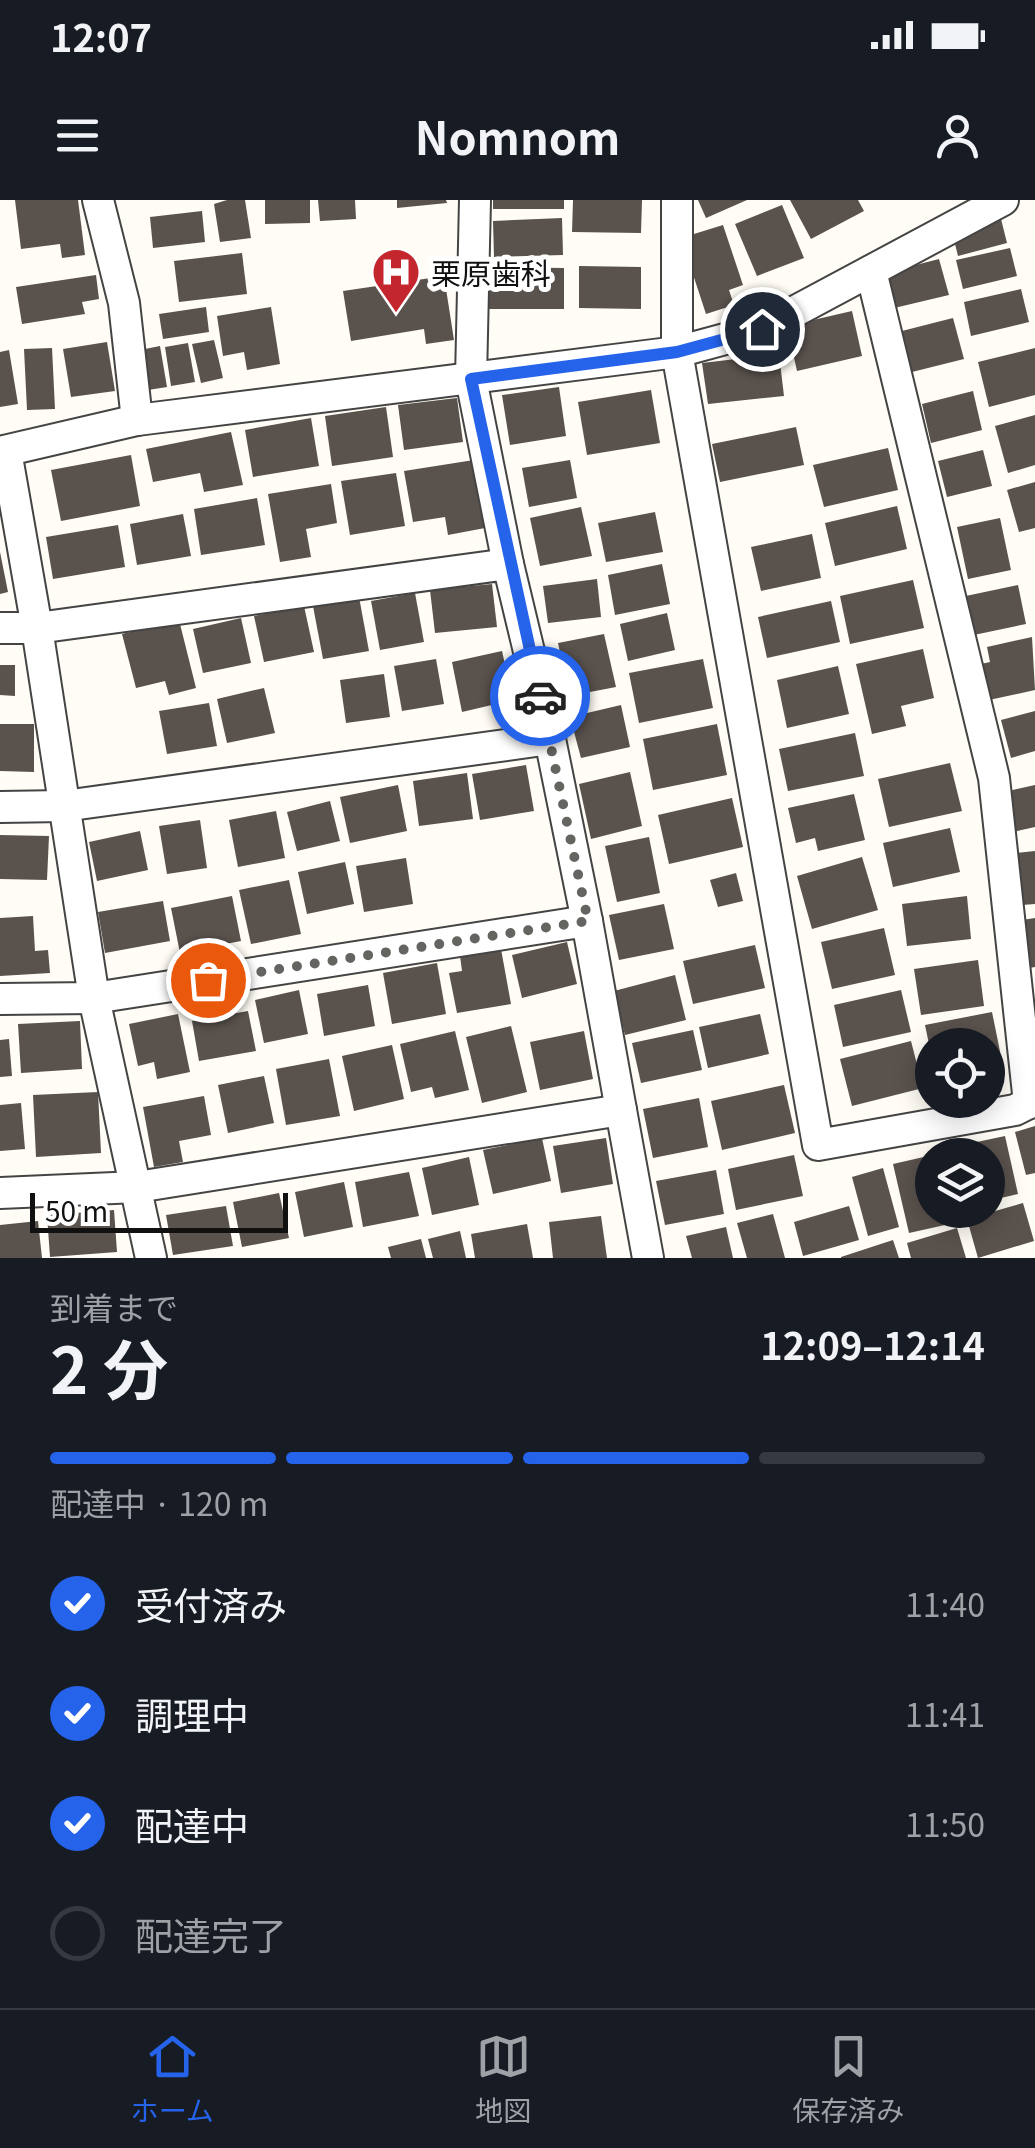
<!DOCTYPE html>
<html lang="ja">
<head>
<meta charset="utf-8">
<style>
	body { margin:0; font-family:Georgia,"Noto Sans JP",serif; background:#242831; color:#f1f3f6; height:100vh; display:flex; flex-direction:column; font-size:38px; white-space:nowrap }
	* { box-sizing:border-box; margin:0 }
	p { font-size:32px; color:#9ea1a6 }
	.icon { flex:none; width:55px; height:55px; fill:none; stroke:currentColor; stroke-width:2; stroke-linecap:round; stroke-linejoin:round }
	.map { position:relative; height:1058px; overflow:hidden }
	.sheet { display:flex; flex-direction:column; background:#171b24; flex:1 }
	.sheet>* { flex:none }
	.buttons { position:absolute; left:915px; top:828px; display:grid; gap:20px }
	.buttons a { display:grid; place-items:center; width:90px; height:90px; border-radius:50%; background:#171b24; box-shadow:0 5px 25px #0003; font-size:50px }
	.scale { position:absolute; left:30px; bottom:25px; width:258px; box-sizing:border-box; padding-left:10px; border:5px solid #111; border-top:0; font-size:28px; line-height:35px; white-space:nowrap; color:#111; -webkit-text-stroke:8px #fff; paint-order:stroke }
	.pin { position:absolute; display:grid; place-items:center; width:85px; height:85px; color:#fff; margin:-42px; border:5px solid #fff; border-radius:50%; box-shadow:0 2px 10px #0007 }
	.courier { position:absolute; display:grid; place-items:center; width:100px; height:100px; margin:-50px; border:8px solid #2563eb; border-radius:50%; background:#fff; color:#222; box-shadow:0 2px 12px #0007 }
	.headline em { font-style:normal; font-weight:700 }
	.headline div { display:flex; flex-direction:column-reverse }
	.headline { display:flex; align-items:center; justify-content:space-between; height:170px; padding:0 50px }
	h1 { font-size:65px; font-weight:700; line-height:75px }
	.bar { display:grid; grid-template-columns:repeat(4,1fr); gap:15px 10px; align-content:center; height:120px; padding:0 50px }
	.bar i { height:12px; border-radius:8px; background:#363941 }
	.bar .selected { background:#2563eb }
	.bar p { grid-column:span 4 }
	ol { padding:0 50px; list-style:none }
	li { display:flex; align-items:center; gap:30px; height:110px }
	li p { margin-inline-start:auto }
	li .icon { padding:10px; border-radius:50%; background:#2563eb; color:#fff; stroke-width:4 }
	li:last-child { color:#9ea1a6 }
	li i { width:55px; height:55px; border:5px solid #363941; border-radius:50% }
	.status { display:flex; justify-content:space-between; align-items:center; height:70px; padding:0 50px; background:#171b24; direction:ltr }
	.status svg { height:28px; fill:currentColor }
	header { display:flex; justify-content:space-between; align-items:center; height:130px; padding:0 50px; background:#171b24; font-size:45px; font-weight:700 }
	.tab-bar { display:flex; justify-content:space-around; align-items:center; height:140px; border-top:2px solid #363941; background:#171b24; font-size:28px; color:#9ea1a6 }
	.tab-bar a { display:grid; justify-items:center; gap:5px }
	.tab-bar .selected { color:#2563eb }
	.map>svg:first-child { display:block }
	.building { fill:#5a524d }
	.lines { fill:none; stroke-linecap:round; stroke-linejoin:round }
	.minor-casing { stroke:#444; stroke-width:34 }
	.minor { stroke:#fff; stroke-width:30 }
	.done { stroke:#646461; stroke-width:10; stroke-dasharray:0 18 }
	.route { stroke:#2563eb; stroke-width:12 }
	.labels { text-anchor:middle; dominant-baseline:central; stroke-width:10; stroke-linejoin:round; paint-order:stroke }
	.poi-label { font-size:30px; fill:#111; stroke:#fff; text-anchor:start }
</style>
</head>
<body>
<div class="status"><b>12:07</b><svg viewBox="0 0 49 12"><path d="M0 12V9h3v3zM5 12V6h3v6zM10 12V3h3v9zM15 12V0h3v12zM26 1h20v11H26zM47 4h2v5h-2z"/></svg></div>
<header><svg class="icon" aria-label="menu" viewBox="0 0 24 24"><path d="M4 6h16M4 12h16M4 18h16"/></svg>Nomnom<svg class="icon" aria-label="person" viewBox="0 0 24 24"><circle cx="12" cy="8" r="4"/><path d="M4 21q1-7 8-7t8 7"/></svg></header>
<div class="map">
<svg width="1035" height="1058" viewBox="0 0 1035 1058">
	<rect width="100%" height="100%" fill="#fffdf5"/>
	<g class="building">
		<path d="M15,0H78L85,55L62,58L60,44L21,49Z"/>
		<path d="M227,0H245L251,38L220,42L214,4Z"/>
		<path d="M265,0H310V23L265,24Z"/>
		<path d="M318,0H355L356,19L320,21Z"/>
		<path d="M397,0H446L447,3L397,8Z"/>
		<rect x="493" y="0" width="71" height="9"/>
		<path d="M573,0H642L641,33L572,32Z"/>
		<path d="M698,0H747L706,18Z"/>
		<path d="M790,0H858L864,11L811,39Z"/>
		<path d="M782,5L804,58L757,76L735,24Z"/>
		<path d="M202,11L205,42L153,48L150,17Z"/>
		<path d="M562,18L563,55L494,57L493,21Z"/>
		<path d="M1001,19L1007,43L958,56L952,32Z"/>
		<path d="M723,25L743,85L729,90L734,105L706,114L681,38Z"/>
		<path d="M1010,48L1017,76L963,89L956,60Z"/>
		<path d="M242,53L247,94L179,102L174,61Z"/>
		<path d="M939,59L949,95L890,109L881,74Z"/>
		<path d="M579,66L641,67V109L579,108Z"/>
		<path d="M487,67L564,68V109H487Z"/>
		<path d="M96,75L99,99L82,102L85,114L22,124L16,87Z"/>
		<path d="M444,76L454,140L426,144L424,129L351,141L343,91Z"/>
		<path d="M1021,89L1029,122L971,136L964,102Z"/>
		<path d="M206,107L209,132L163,139L159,114Z"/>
		<path d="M271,107L280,164L247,170L244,152L223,156L217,116Z"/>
		<path d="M852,111L862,156L797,171L787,126Z"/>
		<path d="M953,118L964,159L904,174L894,133Z"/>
		<path d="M214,140L223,178L201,183L192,144Z"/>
		<path d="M107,142L115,191L71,197L63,149Z"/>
		<path d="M188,143L195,182L171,186L165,147Z"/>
		<path d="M160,146L167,187L148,190L140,150Z"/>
		<path d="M52,148L55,209L27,210L24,149Z"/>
		<path d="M1035,148V195L989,207L978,162Z"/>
		<path d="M9,150L18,204L0,207V152Z"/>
		<path d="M779,154L784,196L708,204L702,163Z"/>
		<path d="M559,187L566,236L510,245L502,195Z"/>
		<path d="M651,190L660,243L587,255L578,202Z"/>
		<path d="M973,191L982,230L931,243L922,204Z"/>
		<path d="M457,198L463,242L404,250L398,205Z"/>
		<path d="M386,207L393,257L332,266L325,216Z"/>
		<path d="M1035,215V265L1008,273L995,226Z"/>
		<path d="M311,218L319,266L253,277L245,230Z"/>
		<path d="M796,227L804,265L720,282L712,244Z"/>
		<path d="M231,232L243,285L204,292L200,273L153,282L146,249Z"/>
		<path d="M888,248L898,290L824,307L813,265Z"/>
		<path d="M983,250L992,286L947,297L938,261Z"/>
		<path d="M131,255L140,306L61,321L51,270Z"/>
		<path d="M474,260L485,328L448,335L445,317L413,322L404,271Z"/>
		<path d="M570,260L577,298L529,307L522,268Z"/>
		<path d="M396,273L405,326L350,335L341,281Z"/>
		<path d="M1035,282V328L1019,332L1007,290Z"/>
		<path d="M331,284L337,323L306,329L311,357L280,362L268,294Z"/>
		<path d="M257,298L265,345L201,355L194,309Z"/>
		<path d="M897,306L907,349L835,366L825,323Z"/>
		<path d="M581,307L592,356L540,366L530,318Z"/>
		<path d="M655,312L663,352L606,362L598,323Z"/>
		<path d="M183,314L191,356L137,365L130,324Z"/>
		<path d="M1000,318L1011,370L968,379L957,327Z"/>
		<path d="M118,325L125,367L53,379L46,337Z"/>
		<path d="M812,334L821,378L761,391L751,347Z"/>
		<path d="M0,352L8,392L0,394Z"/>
		<path d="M662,364L670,404L615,415L608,375Z"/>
		<path d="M597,379L601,417L548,423L543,386Z"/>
		<path d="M913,380L924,428L850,444L840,396Z"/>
		<path d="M492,384L497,427L435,433L430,390Z"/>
		<path d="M1018,385L1026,424L969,436L961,397Z"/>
		<path d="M415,393L424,442L380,450L371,401Z"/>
		<path d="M359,397L369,451L323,459L313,406Z"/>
		<path d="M831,401L840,442L767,458L758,417Z"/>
		<path d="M304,406L314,452L264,462L254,416Z"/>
		<path d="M667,413L675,450L628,461L620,424Z"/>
		<path d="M241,418L251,463L203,473L193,429Z"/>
		<path d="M179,420L196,488L169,495L165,481L136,488L122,434Z"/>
		<path d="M604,434L616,487L569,496L558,443Z"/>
		<path d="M1032,437L1035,490L989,500L981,464L990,462L987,447Z"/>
		<path d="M923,449L934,498L901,506L906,526L872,534L856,464Z"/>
		<path d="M502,451L513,500L462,512L452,462Z"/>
		<path d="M436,459L444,504L402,511L394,466Z"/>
		<path d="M703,459L713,508L639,523L629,473Z"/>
		<path d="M0,465H15V496L0,495Z"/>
		<path d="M838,466L849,514L787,528L777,480Z"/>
		<path d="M384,474L390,517L346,523L340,480Z"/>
		<path d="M264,488L275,533L227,543L217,499Z"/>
		<path d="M209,503L217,546L167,554L159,511Z"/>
		<path d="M621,505L630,547L581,558L570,517Z"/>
		<path d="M1035,511V551L1011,558L1001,520Z"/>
		<path d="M0,524H34V572L0,571Z"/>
		<path d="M717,524L727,575L653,590L643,539Z"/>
		<path d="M855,533L864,576L788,591L779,549Z"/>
		<path d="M950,563L962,611L889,627L878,579Z"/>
		<path d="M526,565L534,611L480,620L472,574Z"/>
		<path d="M630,572L642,626L591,639L579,584Z"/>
		<path d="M467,573L473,619L419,626L413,581Z"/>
		<path d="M398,585L407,631L350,643L340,597Z"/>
		<path d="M1035,585V627L1013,632L1004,592Z"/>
		<path d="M854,594L865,640L818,651L815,638L796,643L788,608Z"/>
		<path d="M732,598L743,647L669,664L658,615Z"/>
		<path d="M330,601L340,641L297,651L287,612Z"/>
		<path d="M276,611L285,658L238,667L229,620Z"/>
		<path d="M200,620L207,668L167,674L159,626Z"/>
		<path d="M950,628L960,672L893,687L883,643Z"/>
		<path d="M140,631L148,670L97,681L89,642Z"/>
		<path d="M0,635L49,636L47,680L0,679Z"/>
		<path d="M649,637L660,693L617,702L605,646Z"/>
		<path d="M1035,651V704L1022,705L1015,653Z"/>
		<path d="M862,657L878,710L812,729L797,676Z"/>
		<path d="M406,658L413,704L364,712L356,666Z"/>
		<path d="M345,662L354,704L307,714L298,672Z"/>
		<path d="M736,673L743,701L718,707L710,680Z"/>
		<path d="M289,680L301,734L251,744L239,690Z"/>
		<path d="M232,696L241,741L180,753L171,708Z"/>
		<path d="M967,696L971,739L907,746L902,704Z"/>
		<path d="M163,701L170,741L105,753L98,712Z"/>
		<path d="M664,704L674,749L619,760L609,715Z"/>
		<path d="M33,716L35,751L48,750L50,773L0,776V718Z"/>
		<path d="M1035,718V767L1029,768L1022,720Z"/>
		<path d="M884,728L895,775L832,789L821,742Z"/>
		<path d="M567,742L577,784L522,798L512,755Z"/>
		<path d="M755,745L765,788L693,804L683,761Z"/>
		<path d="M501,749L511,804L457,813L449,773L462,771L460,756Z"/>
		<path d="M978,760L984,806L921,815L914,769Z"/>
		<path d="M437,763L446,814L392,824L383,773Z"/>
		<path d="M675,775L686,820L625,835L614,791Z"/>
		<path d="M368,785L375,826L324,836L317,794Z"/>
		<path d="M299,790L308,834L264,843L255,800Z"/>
		<path d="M901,790L911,832L843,847L834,805Z"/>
		<path d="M248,811L256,851L199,861L192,821Z"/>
		<path d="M992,812L1005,876L988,880V845H932L931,854L925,825Z"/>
		<path d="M178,814L190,872L157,879L154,862L138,866L129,824Z"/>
		<path d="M760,814L769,854L708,868L699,827Z"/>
		<path d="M80,821L82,869L21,873L18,824Z"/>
		<path d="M511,826L527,892L482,903L466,837Z"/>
		<path d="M693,830L702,870L641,883L632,843Z"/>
		<path d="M455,831L469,890L435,898L432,887L411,892L400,844Z"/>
		<path d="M584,831L593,879L540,890L530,842Z"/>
		<path d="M9,839L12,876L0,877V840Z"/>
		<path d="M911,841L923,888L852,906L840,859Z"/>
		<path d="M392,845L404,899L354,911L342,856Z"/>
		<path d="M329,859L340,916L286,925L276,869Z"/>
		<path d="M264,876L274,923L228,933L218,885Z"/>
		<path d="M784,885L795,933L722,950L711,901Z"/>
		<path d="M98,892L101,953L36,957L33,895Z"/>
		<path d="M204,896L211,935L179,941L183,962L154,967L143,907Z"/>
		<path d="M699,898L708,947L653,958L643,909Z"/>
		<path d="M21,903L25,949L0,951V905Z"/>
		<path d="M1035,926V973L1026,975L1015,932Z"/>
		<path d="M1005,936L1018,994L988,1001V955H960L958,946Z"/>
		<path d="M542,938L551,981L493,994L483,950Z"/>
		<path d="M606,938L613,984L561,993L553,946Z"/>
		<path d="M794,955L803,996L736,1010L728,969Z"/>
		<path d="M928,956L932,1010H942L945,1025L909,1033L893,964Z"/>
		<path d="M469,957L479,1005L432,1015L422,968Z"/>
		<path d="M883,968L899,1027L868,1036L852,977Z"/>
		<path d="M716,970L724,1014L665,1025L656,981Z"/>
		<path d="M409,972L419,1016L363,1027L355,982Z"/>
		<path d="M344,982L353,1027L304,1037L295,992Z"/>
		<path d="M279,993L289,1038L242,1047L233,1002Z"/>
		<path d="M1023,1003L1034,1041L978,1058L967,1019Z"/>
		<path d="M226,1006L233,1046L173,1055L166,1015Z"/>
		<path d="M849,1006L859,1040L803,1056L794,1022Z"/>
		<path d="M114,1010L117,1052L50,1057L47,1015Z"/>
		<path d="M773,1014L785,1058H747L737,1023Z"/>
		<path d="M601,1016L607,1058H553L549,1022Z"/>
		<path d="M38,1021L42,1058H0V1025Z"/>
		<path d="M527,1024L533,1058H475L471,1034Z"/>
		<path d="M726,1027L733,1058H692L686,1036Z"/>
		<path d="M957,1028L966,1058H911L907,1043Z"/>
		<path d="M460,1031L466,1058H433L428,1039Z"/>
		<path d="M421,1039L426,1058H391L388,1047Z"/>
		<path d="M893,1040L899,1058H841V1057Z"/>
	</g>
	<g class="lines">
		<g class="minor-casing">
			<g id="minor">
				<path d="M98,0L124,103L137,220"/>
				<path d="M475,0L471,179L508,364"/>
				<path d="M677,0V152L818,945L1015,910L1029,903"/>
				<path d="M871,71L994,578L1029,903L1035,902"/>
				<path d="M6,251L37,428L508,364L550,539"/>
				<path d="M0,252L137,220L677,152L762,129L1003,0"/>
				<path d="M0,428H37L94,798L151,1058"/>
				<path d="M0,607L64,606L550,539L587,721"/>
				<path d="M0,799L94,798L587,721L621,910"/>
				<path d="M0,993L137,987L621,910L648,1058"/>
			</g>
		</g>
		<use href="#minor" class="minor"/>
	</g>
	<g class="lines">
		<path class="done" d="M208,780L588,721L540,496"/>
		<path class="route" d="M540,496L471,179L677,152L762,129"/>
	</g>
	<defs>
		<g id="hospital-pin" transform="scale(2.5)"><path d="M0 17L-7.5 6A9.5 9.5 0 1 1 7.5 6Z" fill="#c4262e" stroke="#fff"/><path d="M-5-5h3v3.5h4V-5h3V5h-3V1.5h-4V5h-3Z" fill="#fff"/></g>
	</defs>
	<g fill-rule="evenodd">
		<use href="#hospital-pin" x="396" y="72"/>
	</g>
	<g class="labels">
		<g class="poi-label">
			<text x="431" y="72">栗原歯科</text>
		</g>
	</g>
</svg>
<div class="buttons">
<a><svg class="icon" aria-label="locate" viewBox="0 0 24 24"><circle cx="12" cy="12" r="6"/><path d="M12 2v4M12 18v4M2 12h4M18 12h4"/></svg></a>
<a><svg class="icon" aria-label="layers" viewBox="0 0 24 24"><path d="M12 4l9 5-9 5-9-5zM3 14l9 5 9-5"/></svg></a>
</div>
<div class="scale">50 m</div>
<div class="pin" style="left:208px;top:780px;background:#ea580c"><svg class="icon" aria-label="bag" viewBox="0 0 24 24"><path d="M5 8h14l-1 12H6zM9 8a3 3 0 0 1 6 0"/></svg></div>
<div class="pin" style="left:762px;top:129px;background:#1f2937"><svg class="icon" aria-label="home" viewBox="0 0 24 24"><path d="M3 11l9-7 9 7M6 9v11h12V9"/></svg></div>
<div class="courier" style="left:540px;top:496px"><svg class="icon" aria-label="car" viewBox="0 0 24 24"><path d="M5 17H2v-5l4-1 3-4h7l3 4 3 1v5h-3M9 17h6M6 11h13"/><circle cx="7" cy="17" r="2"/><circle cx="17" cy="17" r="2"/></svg></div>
</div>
<section class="sheet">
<div class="headline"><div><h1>2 分</h1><p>到着まで</p></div><em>12:09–12:14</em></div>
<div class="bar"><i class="selected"></i><i class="selected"></i><i class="selected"></i><i></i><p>配達中 · 120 m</p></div>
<ol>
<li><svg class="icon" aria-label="check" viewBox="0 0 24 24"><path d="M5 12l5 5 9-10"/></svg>受付済み<p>11:40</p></li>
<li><svg class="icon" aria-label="check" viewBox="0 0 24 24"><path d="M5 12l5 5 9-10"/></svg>調理中<p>11:41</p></li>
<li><svg class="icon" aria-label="check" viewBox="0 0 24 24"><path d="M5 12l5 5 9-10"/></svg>配達中<p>11:50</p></li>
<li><i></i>配達完了</li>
</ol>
</section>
<nav class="tab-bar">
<a class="selected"><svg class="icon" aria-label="home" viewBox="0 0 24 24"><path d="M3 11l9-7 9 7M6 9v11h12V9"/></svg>ホーム</a>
<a><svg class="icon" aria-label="map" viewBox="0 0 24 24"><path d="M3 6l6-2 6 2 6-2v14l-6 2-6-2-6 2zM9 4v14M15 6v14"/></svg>地図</a>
<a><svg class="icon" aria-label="saved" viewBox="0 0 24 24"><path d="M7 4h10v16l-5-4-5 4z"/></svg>保存済み</a>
</nav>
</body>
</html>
